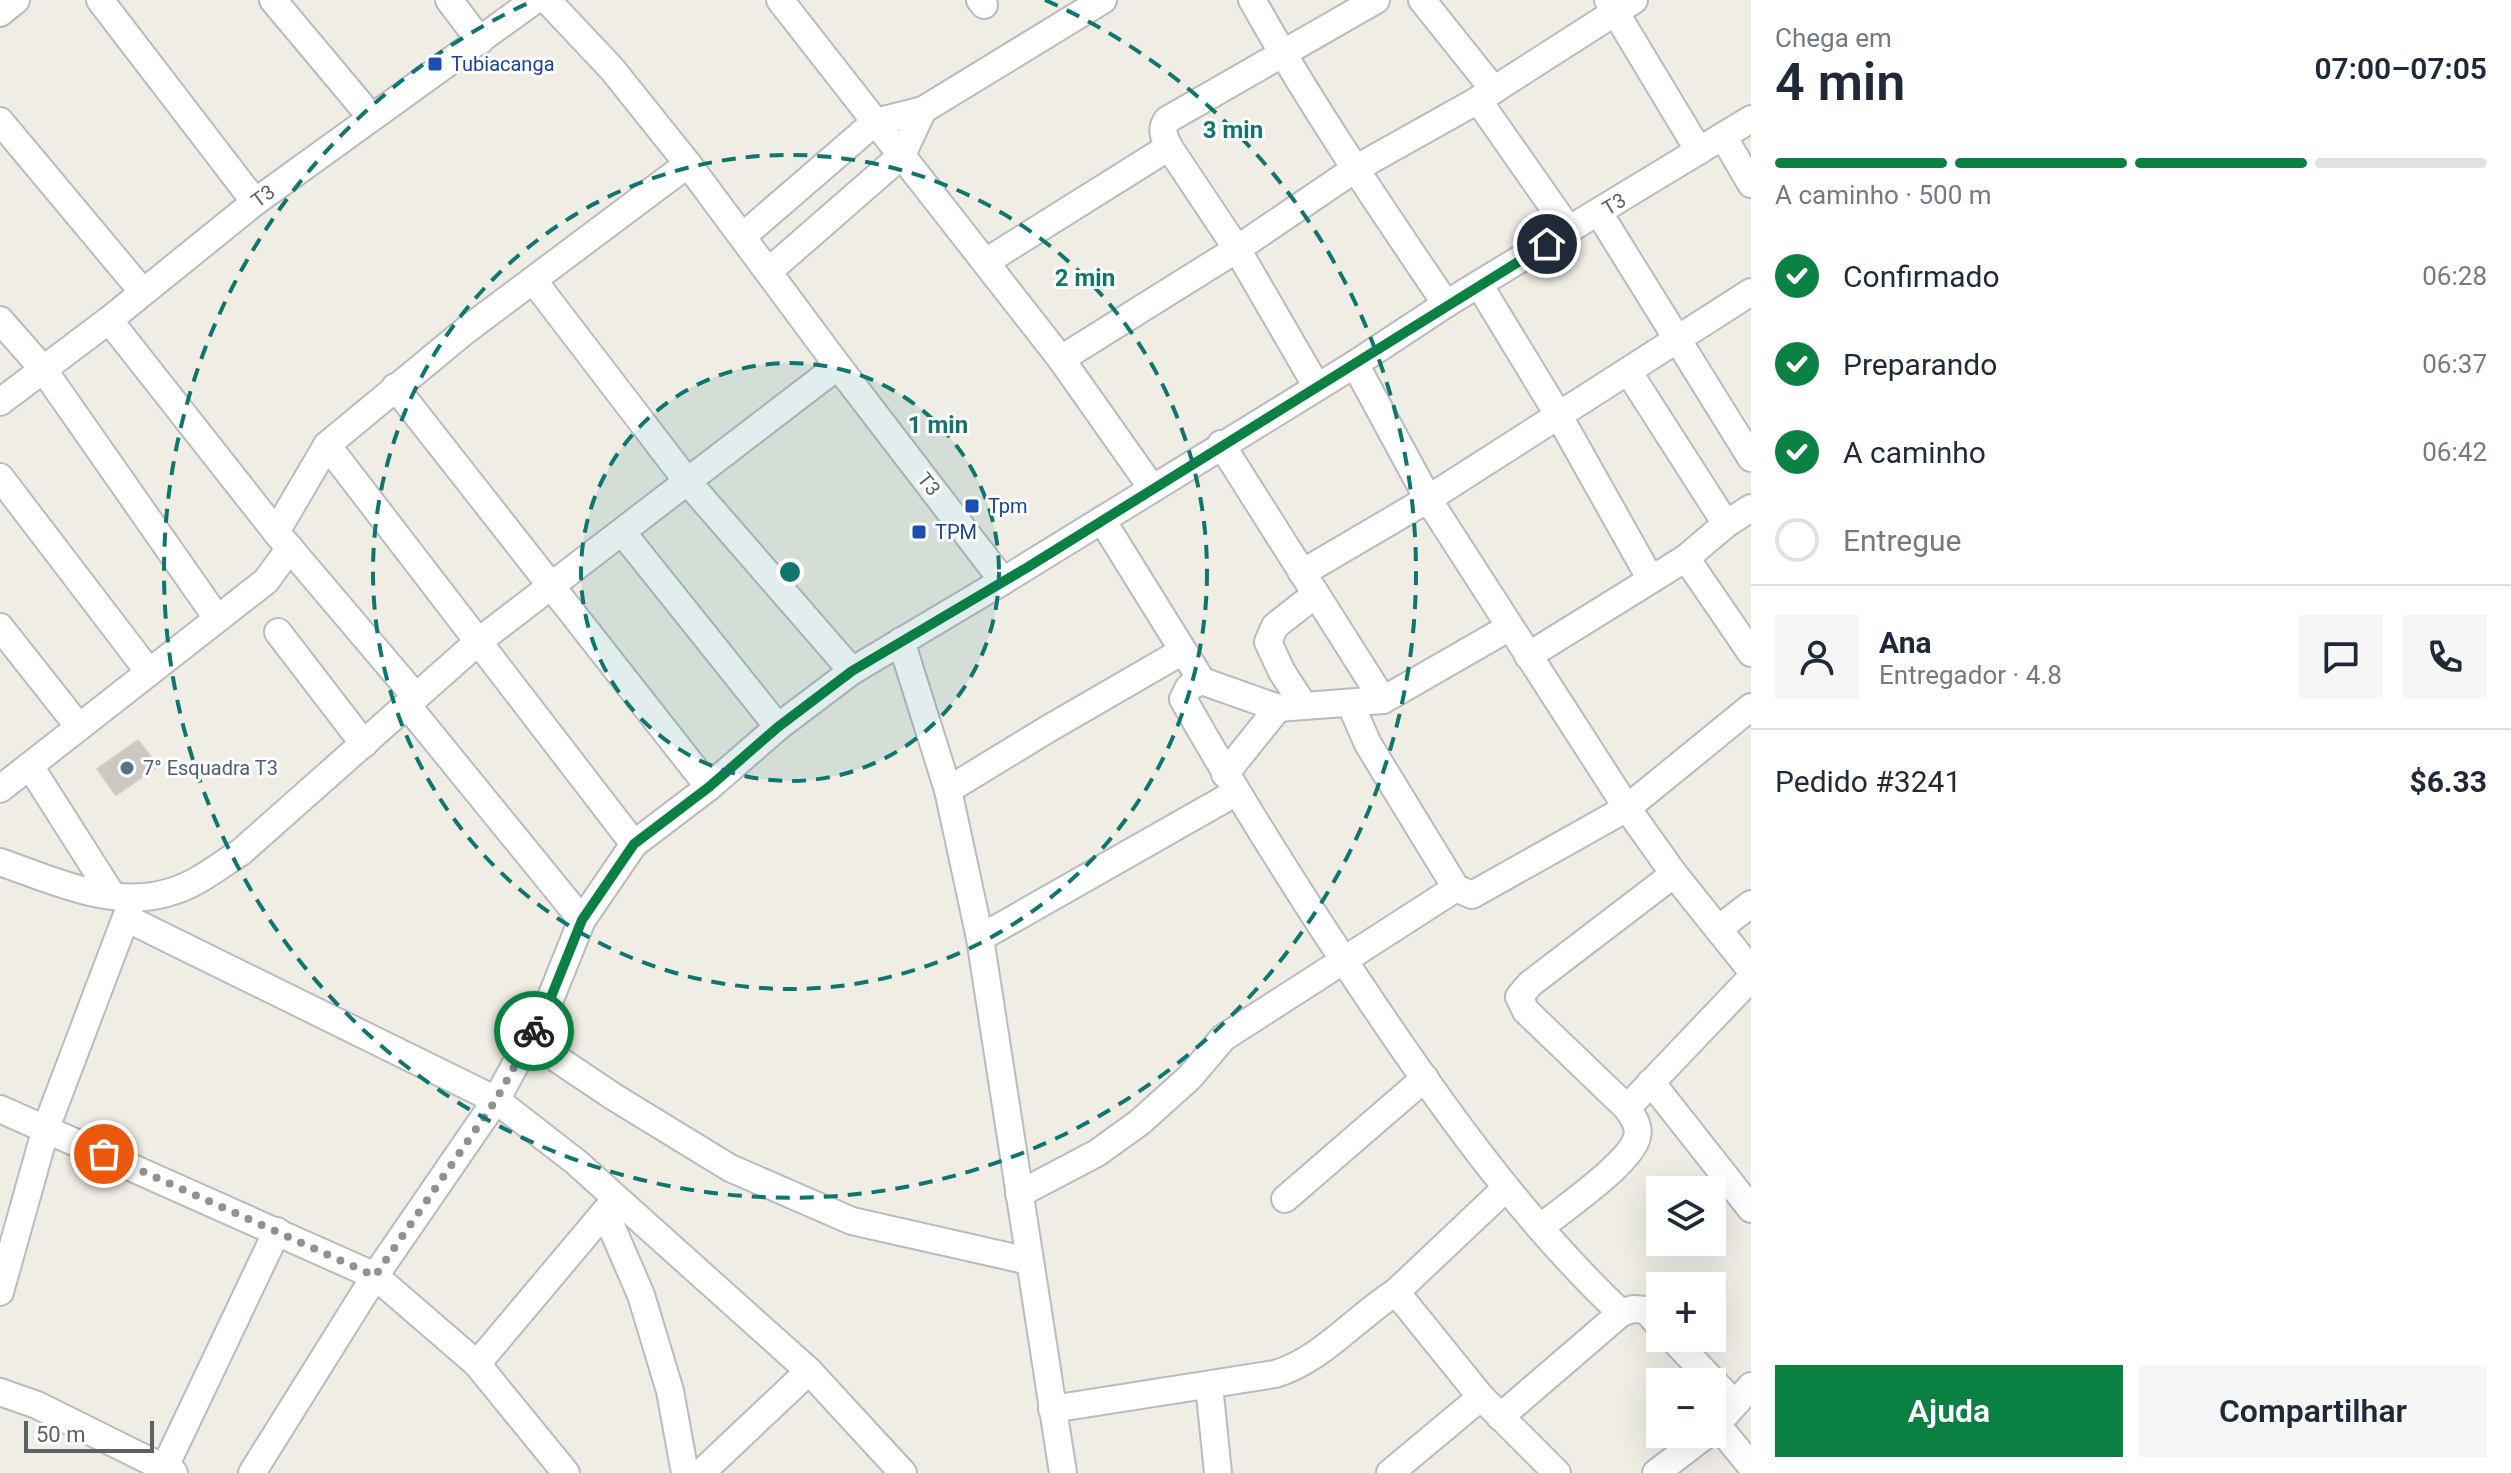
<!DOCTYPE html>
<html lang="pt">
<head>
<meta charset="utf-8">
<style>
	body { margin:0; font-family:Roboto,sans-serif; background:#f6f6f7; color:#1f2937; height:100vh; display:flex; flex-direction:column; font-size:30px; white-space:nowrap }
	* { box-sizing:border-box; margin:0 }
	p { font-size:26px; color:#747a83 }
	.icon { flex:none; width:44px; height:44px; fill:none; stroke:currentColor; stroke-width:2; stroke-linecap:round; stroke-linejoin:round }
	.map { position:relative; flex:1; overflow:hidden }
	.sheet { display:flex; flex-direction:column; background:#fff; width:760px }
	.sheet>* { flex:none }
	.fabs { position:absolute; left:1646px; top:1176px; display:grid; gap:16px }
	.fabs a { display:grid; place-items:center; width:80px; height:80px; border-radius:0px; background:#fff; box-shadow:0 8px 32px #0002; font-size:40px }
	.scale { position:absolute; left:24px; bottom:20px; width:130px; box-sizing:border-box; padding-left:8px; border:4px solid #5d6166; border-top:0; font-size:22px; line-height:28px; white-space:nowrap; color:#5d6166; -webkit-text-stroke:6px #fff; paint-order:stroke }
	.pin { position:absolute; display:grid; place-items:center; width:68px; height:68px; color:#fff; margin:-34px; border:4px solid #fff; border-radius:50%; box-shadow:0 2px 8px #0007 }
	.courier { position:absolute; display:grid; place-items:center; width:80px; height:80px; margin:-40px; border:6px solid #0b8043; border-radius:50%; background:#fff; color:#222; box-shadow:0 2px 10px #0007 }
	.summary em { font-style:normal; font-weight:600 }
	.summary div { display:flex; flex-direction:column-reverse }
	.summary { display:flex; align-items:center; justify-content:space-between; height:136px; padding:0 24px }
	h1 { font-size:52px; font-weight:600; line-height:60px }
	.bar { display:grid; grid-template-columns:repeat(4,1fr); gap:12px 8px; align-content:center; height:96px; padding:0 24px }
	.bar i { height:10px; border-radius:6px; background:#e0e1e3 }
	.bar .current { background:#0b8043 }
	.bar p { grid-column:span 4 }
	.line { display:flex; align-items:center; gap:20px; padding:0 24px; border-top:2px solid #e0e1e3 }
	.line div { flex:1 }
	.round { display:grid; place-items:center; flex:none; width:84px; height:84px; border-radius:0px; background:#f6f6f7 }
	ol { padding:0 24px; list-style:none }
	li { display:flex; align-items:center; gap:24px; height:88px }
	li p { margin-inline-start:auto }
	li .icon { padding:8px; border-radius:50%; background:#0b8043; color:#fff; stroke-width:4 }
	li:last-child { color:#747a83 }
	li i { width:44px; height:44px; border:4px solid #e0e1e3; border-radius:50% }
	.action { display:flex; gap:16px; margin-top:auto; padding:16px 24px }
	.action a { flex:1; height:92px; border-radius:0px; background:#0b8043; color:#fff; font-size:32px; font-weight:600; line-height:92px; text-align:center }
	.action a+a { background:#f6f6f7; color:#1f2937 }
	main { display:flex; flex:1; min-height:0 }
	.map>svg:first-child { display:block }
	.building { fill:#cbc8c2; stroke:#d5cfc3; stroke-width:2 }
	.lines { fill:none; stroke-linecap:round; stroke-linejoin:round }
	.minor-casing { stroke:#b8bbbf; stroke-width:30 }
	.minor { stroke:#fff; stroke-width:26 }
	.done { stroke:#909292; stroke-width:8; stroke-dasharray:0 14.4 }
	.route { stroke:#0b8043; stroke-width:10 }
	.ring { fill:none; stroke:#0f766e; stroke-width:4; stroke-dasharray:14 10 }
	.transit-dot { fill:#1a4fb4; stroke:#fff; stroke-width:3 }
	.service-dot { fill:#5c6f8a; stroke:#fff; stroke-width:3 }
	.labels { text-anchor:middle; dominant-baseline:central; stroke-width:6; stroke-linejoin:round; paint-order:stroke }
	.transit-label { font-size:20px; fill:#164399; stroke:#fff; text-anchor:start }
	.street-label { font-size:20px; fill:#5d6166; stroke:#fff }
	.service-label { font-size:20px; fill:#4e5e75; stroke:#fff; text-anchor:start }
	.centre { fill:#0f766e; stroke:#fff; stroke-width:4 }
	.ring-label { font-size:24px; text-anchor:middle; font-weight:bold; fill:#0f766e; stroke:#fff; stroke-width:6; stroke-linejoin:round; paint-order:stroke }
</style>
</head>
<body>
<main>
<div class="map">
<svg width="1751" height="1473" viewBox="0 0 1751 1473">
	<rect width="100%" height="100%" fill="#f0ede5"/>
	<path class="building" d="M138,740L158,766L116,795L97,769Z"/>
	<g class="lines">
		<g class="minor-casing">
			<g id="minor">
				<path d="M100,0L255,202"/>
				<path d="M273,0L371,117"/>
				<path d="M449,0L480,41"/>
				<path d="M547,0L612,69L688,164L838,366L1003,581L1355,364L1446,304L1751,119"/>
				<path d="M780,0L1061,359L1152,488"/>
				<path d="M980,0L984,5"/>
				<path d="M1252,0C1311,105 1379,205 1446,304"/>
				<path d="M1422,0L1494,90"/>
				<path d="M1608,0L1699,151"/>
				<path d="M0,13L16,0"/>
				<path d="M1478,100L1569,230"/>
				<path d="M0,121L142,291"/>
				<path d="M1723,136L1751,184"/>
				<path d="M1599,213L1751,458"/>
				<path d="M743,236L875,122L923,110L1103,0"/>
				<path d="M987,261L1169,147"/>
				<path d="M769,271L902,155L923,110"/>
				<path d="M533,280L687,481L852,671"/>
				<path d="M1480,286L1559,416L1650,578"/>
				<path d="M0,320L43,369L217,618"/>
				<path d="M109,320L276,532L416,697"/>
				<path d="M1061,359L1237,249L1355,169L1478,100L1634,0"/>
				<path d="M1355,364L1428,499L1627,808L1674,874L1751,970"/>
				<path d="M1628,371L1726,524"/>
				<path d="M395,387L709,787"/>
				<path d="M1317,387L1237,249L1169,147C1164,136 1160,130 1167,120L1376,0"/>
				<path d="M0,402L109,320L255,202L535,0"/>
				<path d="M1221,444L1383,700"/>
				<path d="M327,445L634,844"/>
				<path d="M0,477L149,672"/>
				<path d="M1102,520L1202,681L1189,687L1183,699C1243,805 1307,906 1375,1007C1448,1115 1526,1223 1621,1313"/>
				<path d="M276,532L327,445L465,331L688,164"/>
				<path d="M622,532L778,727"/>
				<path d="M1686,558L1751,653"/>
				<path d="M1302,573L1428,499L1751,292"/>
				<path d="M0,627L79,727"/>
				<path d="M278,632L364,744"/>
				<path d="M901,641L948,790L980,938L1063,1473"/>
				<path d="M1528,656L1686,558L1726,524L1751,508"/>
				<path d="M1202,681L1278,708L1383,700L1510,627"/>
				<path d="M1350,703L1368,744L1456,888L1472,895L1627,808L1751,707"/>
				<path d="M407,705L582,920"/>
				<path d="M1304,706L1282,672L1268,642L1275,626L1316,594"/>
				<path d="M30,766L112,895"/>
				<path d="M1225,774L1278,708"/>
				<path d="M0,789L266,581L290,548"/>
				<path d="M948,790L1048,729L1181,652"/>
				<path d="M0,862C52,880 114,910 170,892C196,885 219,866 241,852L479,641L838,366"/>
				<path d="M126,918L496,1100L576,1162L809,1371L903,1473"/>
				<path d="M1718,929L1751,904"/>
				<path d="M980,938L1235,793"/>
				<path d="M529,1040L614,1097L730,1168L852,1221L1029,1261"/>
				<path d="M1651,1082L1751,1209"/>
				<path d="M1627,1108L1751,978"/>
				<path d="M0,1109L375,1276L477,1364L566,1473"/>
				<path d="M1019,1194L1097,1153L1140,1122L1190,1077L1223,1038L1456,888"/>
				<path d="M1285,1199L1425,1078"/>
				<path d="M605,1212L641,1295L670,1391L685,1473"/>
				<path d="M1541,1227C1563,1209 1631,1163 1637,1137C1640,1126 1633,1117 1627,1108L1526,1011L1519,997L1530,984L1674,874"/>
				<path d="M0,1292L46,1128L131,904"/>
				<path d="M1396,1292L1481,1397L1557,1473"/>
				<path d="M1672,1338L1735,1404"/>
				<path d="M477,1364L614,1201"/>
				<path d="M1209,1385L1218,1473"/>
				<path d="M0,1392L37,1405L174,1473"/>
				<path d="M1052,1409L1275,1374C1322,1360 1355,1318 1396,1292L1506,1188"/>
				<path d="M1500,1417L1621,1313L1633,1309L1646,1310L1660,1326"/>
				<path d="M1718,1426L1751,1466"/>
				<path d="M1712,1430L1751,1386"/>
				<path d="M162,1473L277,1231"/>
				<path d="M252,1473L375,1276L496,1100L547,1007L582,920L634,844L709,787L778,727L852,671L1003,581"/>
				<path d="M701,1473L809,1371"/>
				<path d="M1390,1473L1481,1397"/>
				<path d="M1656,1473L1707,1434"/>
			</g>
		</g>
		<use href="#minor" class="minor"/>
	</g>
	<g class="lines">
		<path class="done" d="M104,1154L375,1276L496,1100L534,1031"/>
		<path class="route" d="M534,1031L547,1007L582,920L634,844L709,787L778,727L852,671L1028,567L1547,244"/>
	</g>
	<circle cx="790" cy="572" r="209" fill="#0f766e" fill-opacity=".12"/>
	<g class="ring">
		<circle cx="790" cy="572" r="209"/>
		<circle cx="790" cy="572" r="417"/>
		<path d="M1045 0A626 626 0 1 1 535 0"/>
	</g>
	<g class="transit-dot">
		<rect x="427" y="56" width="16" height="16" rx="4"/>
		<rect x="964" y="498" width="16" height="16" rx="4"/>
		<rect x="911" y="524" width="16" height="16" rx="4"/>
	</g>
	<circle class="service-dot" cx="127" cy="768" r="8"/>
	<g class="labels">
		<g class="transit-label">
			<text x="451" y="64">Tubiacanga</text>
			<text x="988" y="506">Tpm</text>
			<text x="935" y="532">TPM</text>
		</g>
		<g class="street-label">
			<text transform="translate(263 196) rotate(-37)">T3</text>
			<text transform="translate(1614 204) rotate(-31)">T3</text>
			<text transform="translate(929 484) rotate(52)">T3</text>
		</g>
		<g class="service-label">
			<text x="143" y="768">7° Esquadra T3</text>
		</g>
	</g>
	<circle cx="790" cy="572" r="12" class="centre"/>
	<g class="ring-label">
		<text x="1233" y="138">3 min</text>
		<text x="1085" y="286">2 min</text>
		<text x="938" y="433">1 min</text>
	</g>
</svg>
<div class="fabs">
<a><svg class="icon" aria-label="layers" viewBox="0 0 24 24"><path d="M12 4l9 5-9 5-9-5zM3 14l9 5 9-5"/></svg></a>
<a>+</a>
<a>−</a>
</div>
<div class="scale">50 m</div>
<div class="pin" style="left:104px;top:1154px;background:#ea580c"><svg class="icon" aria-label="bag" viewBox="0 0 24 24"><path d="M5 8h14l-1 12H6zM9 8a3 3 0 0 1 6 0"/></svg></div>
<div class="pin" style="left:1547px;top:244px;background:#1f2937"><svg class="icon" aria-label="home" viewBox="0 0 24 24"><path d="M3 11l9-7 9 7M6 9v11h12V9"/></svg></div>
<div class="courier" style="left:534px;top:1031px"><svg class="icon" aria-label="bike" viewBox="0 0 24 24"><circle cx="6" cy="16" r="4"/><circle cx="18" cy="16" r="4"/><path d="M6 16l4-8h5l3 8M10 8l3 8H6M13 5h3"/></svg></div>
</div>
<section class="sheet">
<div class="summary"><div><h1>4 min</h1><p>Chega em</p></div><em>07:00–07:05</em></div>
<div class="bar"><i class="current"></i><i class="current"></i><i class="current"></i><i></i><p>A caminho · 500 m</p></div>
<ol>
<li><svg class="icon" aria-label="check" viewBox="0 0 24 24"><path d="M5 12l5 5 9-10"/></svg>Confirmado<p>06:28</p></li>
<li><svg class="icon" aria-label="check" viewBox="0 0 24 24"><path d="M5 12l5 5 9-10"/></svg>Preparando<p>06:37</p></li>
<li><svg class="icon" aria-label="check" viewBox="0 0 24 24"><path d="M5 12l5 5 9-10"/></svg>A caminho<p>06:42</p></li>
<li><i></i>Entregue</li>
</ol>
<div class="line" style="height:144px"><a class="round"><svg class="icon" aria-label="person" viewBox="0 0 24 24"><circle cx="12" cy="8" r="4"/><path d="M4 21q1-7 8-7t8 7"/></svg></a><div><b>Ana</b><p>Entregador · 4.8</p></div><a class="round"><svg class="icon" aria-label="chat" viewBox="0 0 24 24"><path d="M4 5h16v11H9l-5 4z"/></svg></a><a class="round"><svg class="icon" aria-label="phone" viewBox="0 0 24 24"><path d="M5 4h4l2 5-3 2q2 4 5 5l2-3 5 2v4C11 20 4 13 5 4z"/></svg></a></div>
<div class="line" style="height:104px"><div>Pedido #3241</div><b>$6.33</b></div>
<div class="action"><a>Ajuda</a><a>Compartilhar</a></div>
</section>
</main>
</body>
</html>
